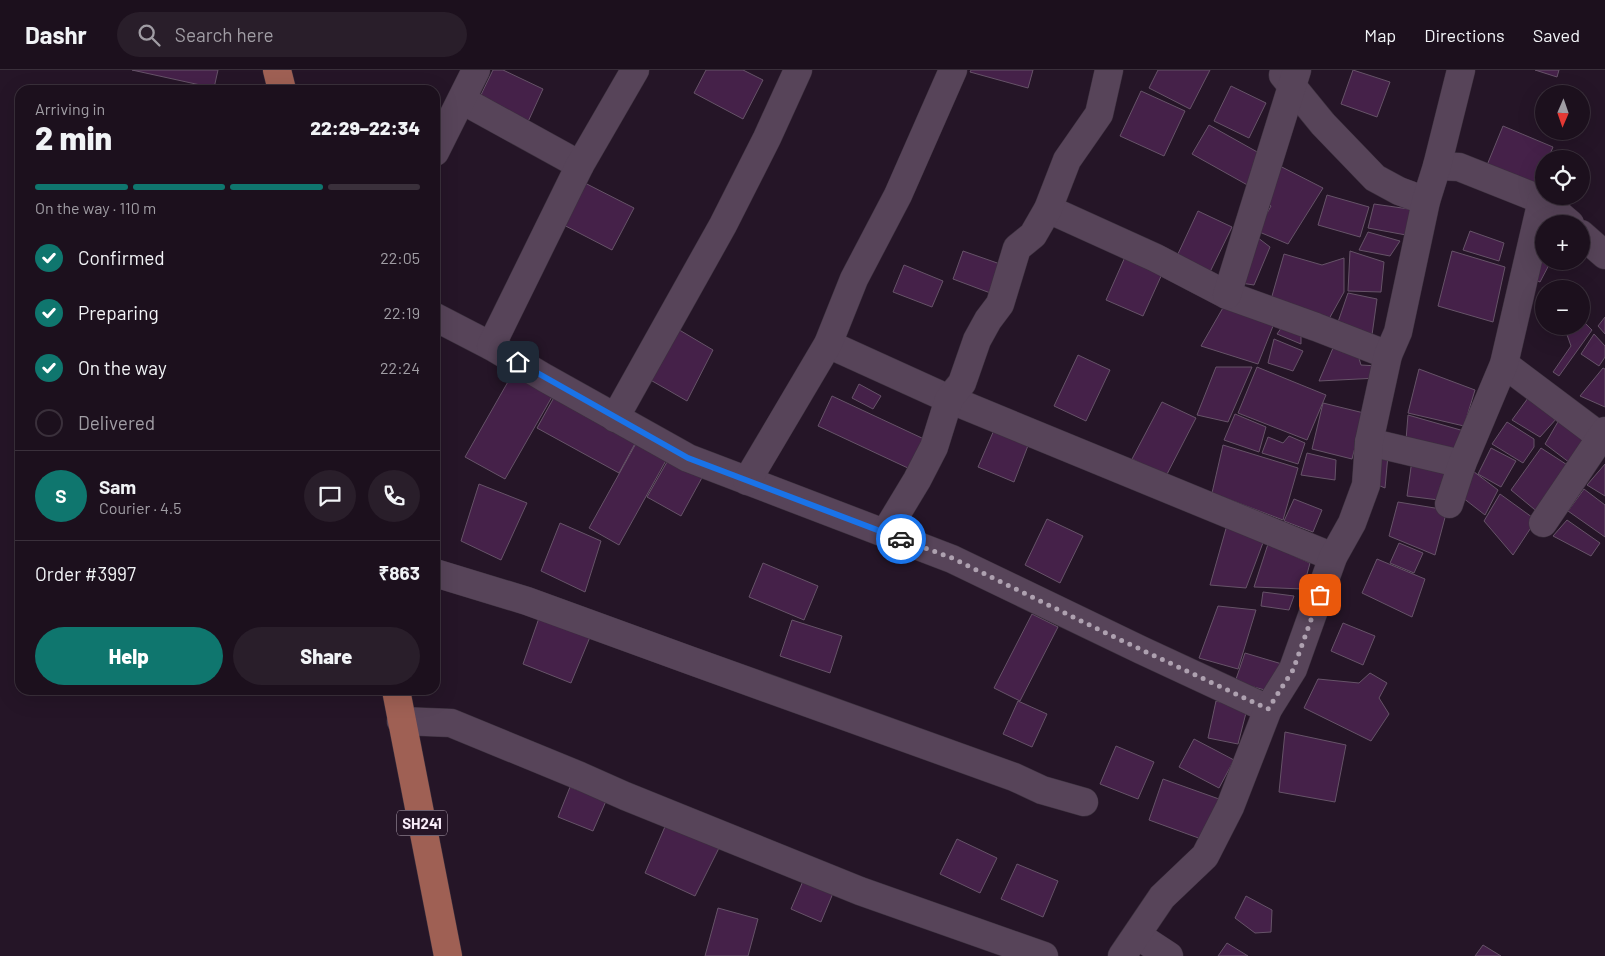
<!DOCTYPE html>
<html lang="en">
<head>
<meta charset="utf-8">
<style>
	body { margin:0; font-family:Barlow,sans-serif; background:#291e2a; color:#f1f3f6; height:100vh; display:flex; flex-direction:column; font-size:19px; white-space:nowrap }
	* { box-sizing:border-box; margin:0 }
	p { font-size:16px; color:#a09da4 }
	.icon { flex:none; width:28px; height:28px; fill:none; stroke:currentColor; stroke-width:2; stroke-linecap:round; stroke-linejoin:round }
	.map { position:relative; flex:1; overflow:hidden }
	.panel { position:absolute; left:15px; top:15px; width:425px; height:610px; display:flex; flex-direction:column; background:#1c101d; border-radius:15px; box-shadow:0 5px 20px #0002,0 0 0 1px #3a303b }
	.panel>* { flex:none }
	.needle { width:32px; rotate:182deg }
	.tools { position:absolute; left:1535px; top:15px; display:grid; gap:10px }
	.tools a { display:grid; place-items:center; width:55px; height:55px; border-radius:50%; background:#1c101d; box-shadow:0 5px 20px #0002,0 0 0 1px #3a303b; font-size:25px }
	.pin { position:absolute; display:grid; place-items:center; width:42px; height:42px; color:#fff; margin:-21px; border-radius:10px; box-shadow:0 2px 8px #0006 }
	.courier { position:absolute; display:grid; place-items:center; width:50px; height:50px; margin:-25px; border:4px solid #1a73e8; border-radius:50%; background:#fff; color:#222; box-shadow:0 1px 6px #0007 }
	.summary em { font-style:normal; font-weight:800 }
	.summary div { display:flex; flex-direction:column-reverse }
	.summary { display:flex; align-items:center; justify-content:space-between; height:85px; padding:0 20px }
	h1 { font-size:32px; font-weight:800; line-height:38px }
	.bar { display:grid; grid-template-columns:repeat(4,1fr); gap:8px 5px; align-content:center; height:60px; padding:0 20px }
	.bar i { height:6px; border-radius:4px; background:#3a303b }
	.bar .active { background:#0f766e }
	.bar p { grid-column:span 4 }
	.line { display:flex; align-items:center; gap:12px; padding:0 20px; border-top:1px solid #3a303b }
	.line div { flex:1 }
	.round { display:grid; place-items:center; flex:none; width:52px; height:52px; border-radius:26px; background:#291e2a }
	ol { padding:0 20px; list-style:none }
	li { display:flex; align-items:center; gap:15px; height:55px }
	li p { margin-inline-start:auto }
	li .icon { padding:5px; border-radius:50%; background:#0f766e; color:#fff; stroke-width:4 }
	li:last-child { color:#a09da4 }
	li i { width:28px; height:28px; border:2px solid #3a303b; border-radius:50% }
	.primary-button { display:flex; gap:10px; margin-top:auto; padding:10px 20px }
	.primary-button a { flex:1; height:58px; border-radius:30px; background:#0f766e; color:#fff; font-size:20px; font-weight:800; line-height:58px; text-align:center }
	.primary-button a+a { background:#291e2a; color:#f1f3f6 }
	header { display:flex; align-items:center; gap:30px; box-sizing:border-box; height:70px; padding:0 25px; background:#1c101d; border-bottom:1px solid #3a303b }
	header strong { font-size:24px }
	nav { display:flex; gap:28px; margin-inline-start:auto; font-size:18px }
	.search { width:350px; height:45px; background:#291e2a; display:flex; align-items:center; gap:12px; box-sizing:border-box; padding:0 18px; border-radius:28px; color:#a09da4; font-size:19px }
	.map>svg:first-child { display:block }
	.building { fill:#452149; stroke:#665368 }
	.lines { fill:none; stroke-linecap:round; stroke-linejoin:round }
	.street-casing { stroke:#3c313e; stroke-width:29 }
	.primary-casing { stroke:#3c313e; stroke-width:29 }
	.street { stroke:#574459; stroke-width:28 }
	.primary { stroke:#9f6054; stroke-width:28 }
	.done { stroke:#aea1b0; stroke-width:5; stroke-dasharray:0 9 }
	.route { stroke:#1a73e8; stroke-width:6 }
	.labels { text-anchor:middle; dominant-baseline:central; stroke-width:4; stroke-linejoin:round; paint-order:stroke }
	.shield { fill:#251527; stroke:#b9acba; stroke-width:1 }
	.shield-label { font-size:15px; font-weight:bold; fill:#f8ecf9 }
</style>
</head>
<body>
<header>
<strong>Dashr</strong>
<div class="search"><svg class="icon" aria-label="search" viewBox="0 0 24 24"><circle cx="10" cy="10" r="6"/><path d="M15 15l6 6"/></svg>Search here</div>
<nav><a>Map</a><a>Directions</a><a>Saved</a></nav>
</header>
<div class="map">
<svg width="1605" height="886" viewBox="0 0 1605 886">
	<rect width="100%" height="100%" fill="#251527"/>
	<g class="building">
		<path d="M132,0H218L214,18Z"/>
		<path d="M493,0H503L543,19L527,54L478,31Z"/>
		<path d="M706,0H743L763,10L743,49L694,23Z"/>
		<path d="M971,0H1033L1028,18L970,2Z"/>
		<path d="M1158,0H1210L1190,39L1149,18Z"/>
		<path d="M1353,0L1390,12L1377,47L1341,34Z"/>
		<path d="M1535,0H1559L1557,7Z"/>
		<path d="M1231,16L1266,33L1249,68L1214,51Z"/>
		<path d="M1141,21L1185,41L1164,86L1120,66Z"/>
		<path d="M1209,55L1268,88L1251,117L1192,84Z"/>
		<path d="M1503,56L1553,77L1548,89H1544V98L1534,121L1485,100Z"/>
		<path d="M1272,92L1323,118L1288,174L1257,161L1271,136L1259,128Z"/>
		<path d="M577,109L634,138L612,180L556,151Z"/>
		<path d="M1327,125L1369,137L1360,167L1318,155Z"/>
		<path d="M1374,134L1416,140L1406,165L1368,158Z"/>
		<path d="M1198,141L1232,157L1210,202L1177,186Z"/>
		<path d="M1249,161L1270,177L1254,215L1234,212Z"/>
		<path d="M1470,161L1504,173L1499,191L1463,180Z"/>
		<path d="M1368,162L1400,171L1390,186L1359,180Z"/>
		<path d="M963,181L1003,195L993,224L953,209Z"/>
		<path d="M1350,181L1384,192L1381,222L1348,221Z"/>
		<path d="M1452,181L1505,197L1493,252L1438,236Z"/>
		<path d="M1544,181V191H1551L1540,212L1527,206Z"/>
		<path d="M1284,184L1322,195L1344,188V222L1329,249L1270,233Z"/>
		<path d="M1125,187L1162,204L1143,246L1106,230Z"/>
		<path d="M904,195L943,211L932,237L893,222Z"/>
		<path d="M1348,223L1377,229L1372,265L1337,255Z"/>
		<path d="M1224,236L1273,256L1258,294L1201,276Z"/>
		<path d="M1605,247V264L1598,256Z"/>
		<path d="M1581,253H1585L1592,260L1559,306L1553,302L1571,276L1565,259L1568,256H1581Z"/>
		<path d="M1284,254L1301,263V274L1277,264Z"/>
		<path d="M676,258L713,280L687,331L647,308Z"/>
		<path d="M1594,264L1605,276V287L1599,296L1581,284Z"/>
		<path d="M1274,269L1303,281L1293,301L1268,293Z"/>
		<path d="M1333,278L1358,285L1361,295L1378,296V308L1319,311Z"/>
		<path d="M1078,285L1110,300L1086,351L1054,336Z"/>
		<path d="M1216,297H1252L1228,352L1197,345Z"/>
		<path d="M1257,297L1326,325L1307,370L1238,343Z"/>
		<path d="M1603,298L1605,299V337L1580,326Z"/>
		<path d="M1419,299L1475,320L1464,356L1408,343Z"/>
		<path d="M513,303L553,325L505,409L465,387Z"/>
		<path d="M859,314L881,326L873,339L852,328Z"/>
		<path d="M557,322L638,368L619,403L537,358Z"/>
		<path d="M832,326L924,369L910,399L818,356Z"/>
		<path d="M1528,328L1557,348L1540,367L1512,350Z"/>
		<path d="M1162,332L1196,348L1166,406L1132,389Z"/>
		<path d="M1323,333L1364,343L1352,389L1312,379Z"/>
		<path d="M1235,344L1266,357L1259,382L1224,370Z"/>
		<path d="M1408,345L1464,361L1459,381L1406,370Z"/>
		<path d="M1559,350L1590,374L1574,396L1545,374Z"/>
		<path d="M1507,352L1534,369V377L1523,393L1492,374Z"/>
		<path d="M994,360L1029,373L1014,412L978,397Z"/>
		<path d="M1289,366L1305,373L1298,394L1262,383L1268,367L1283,373Z"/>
		<path d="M639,368L669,385L619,475L589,458Z"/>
		<path d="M1223,375L1298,398L1283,450L1212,423Z"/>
		<path d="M1491,378L1516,391L1501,417L1478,404Z"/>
		<path d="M1541,378L1572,398L1540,444L1511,420Z"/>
		<path d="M1375,382L1388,385L1385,418L1373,413Z"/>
		<path d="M1307,383L1336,390L1335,410L1301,405Z"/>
		<path d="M671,385L704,404L681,446L647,427Z"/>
		<path d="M1412,390L1451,397L1447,431L1407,426Z"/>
		<path d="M1605,394V426L1587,415Z"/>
		<path d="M1465,395L1498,420L1485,445L1458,424Z"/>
		<path d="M479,414L527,433L501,490L461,471Z"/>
		<path d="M1584,419L1605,435V467L1568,441Z"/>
		<path d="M1500,424L1536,450L1513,485L1484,451Z"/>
		<path d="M1294,429L1322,440L1313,462L1284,451Z"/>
		<path d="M1398,432L1447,440L1435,485L1389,466Z"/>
		<path d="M1047,449L1083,466L1060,513L1025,495Z"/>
		<path d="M1567,450L1600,473L1591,486L1553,466Z"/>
		<path d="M560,453L601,471L585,522L541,501Z"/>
		<path d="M1227,455L1264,470L1246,518L1210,515Z"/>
		<path d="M1399,473L1423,483L1414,503L1390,493Z"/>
		<path d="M1268,474L1310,493L1303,519L1254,517Z"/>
		<path d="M1377,489L1425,509L1412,547L1362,523Z"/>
		<path d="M763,493L818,516L804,550L749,527Z"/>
		<path d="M1263,522L1294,526L1289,540L1261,536Z"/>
		<path d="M1218,536L1256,540L1238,599L1199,588Z"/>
		<path d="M1032,544L1058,557L1020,631L994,618Z"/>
		<path d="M539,548L590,567L571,613L523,594Z"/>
		<path d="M792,550L842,566L830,603L780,586Z"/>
		<path d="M1343,553L1375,566L1363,595L1331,581Z"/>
		<path d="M1245,583L1282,594L1276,623L1235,612Z"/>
		<path d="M1370,603L1387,613L1379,628L1389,644L1371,671L1304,638L1318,609L1359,613Z"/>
		<path d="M1018,631L1047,644L1032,677L1003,664Z"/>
		<path d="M1216,631L1247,639L1238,674L1208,668Z"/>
		<path d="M1285,662L1346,675L1335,732L1279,722Z"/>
		<path d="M1194,669L1234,690L1219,718L1179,697Z"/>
		<path d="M1116,676L1154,692L1138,729L1100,714Z"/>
		<path d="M1163,709L1219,729L1204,770L1149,750Z"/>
		<path d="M570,717L606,731L593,761L558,747Z"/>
		<path d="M667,752L721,774L695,826L645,803Z"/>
		<path d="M957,769L997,788L980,823L940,804Z"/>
		<path d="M1017,794L1058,811L1043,847L1001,829Z"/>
		<path d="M806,804L836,816L821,852L791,839Z"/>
		<path d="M1246,826L1272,840L1271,862L1255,863L1235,848Z"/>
		<path d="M718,838L758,849L748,886H705Z"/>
		<path d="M1227,873L1248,886H1218Z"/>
		<path d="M1483,875L1501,886H1475Z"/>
	</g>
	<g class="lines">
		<g class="street-casing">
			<g id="street">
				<path d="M1283,5L1323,54L1375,108L1399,121L1426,131"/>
				<path d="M462,30L580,95"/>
				<path d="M435,82L476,0"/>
				<path d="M1437,96L1459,97L1542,130L1570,154"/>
				<path d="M1048,139L1156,188L1227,225L1316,257L1388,285"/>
				<path d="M1581,164L1605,185"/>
				<path d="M1227,225L1297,0"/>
				<path d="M435,247L491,276L545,308L688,388L952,489L1141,580L1268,639"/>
				<path d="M828,274L949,329L1333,487"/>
				<path d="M491,276L580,95L635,0"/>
				<path d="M1504,294L1605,370"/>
				<path d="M615,348L723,155L767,68L798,0"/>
				<path d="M1369,372L1462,394"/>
				<path d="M747,411L828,274L854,209L898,125L953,0"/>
				<path d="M1449,434L1462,394L1504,294L1542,130"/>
				<path d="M1543,453L1605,361"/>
				<path d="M885,463L917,410L934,377L949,329L962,313L977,270L988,250L1000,234L1017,178L1033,165L1048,139L1067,90L1099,44L1109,0"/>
				<path d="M435,503L527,531L689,590L1014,707L1042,720L1084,732"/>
				<path d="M401,651L451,653L580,706L625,726L860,821L1044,886"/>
				<path d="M1137,865L1169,886"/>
				<path d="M1122,886L1162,827L1205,786L1230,737L1268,639L1293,599L1333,487L1352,453L1366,415L1369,372L1388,285L1398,262L1426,131L1437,96L1461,0"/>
			</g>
		</g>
		<g class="primary-casing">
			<g id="primary">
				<path d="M277,0L282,20"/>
				<path d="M396,620L448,886"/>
			</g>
		</g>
		<use href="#street" class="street"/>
		<use href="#primary" class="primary"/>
	</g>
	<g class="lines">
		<path class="done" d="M901,469L952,488L1110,565L1268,639L1293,600L1320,525"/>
		<path class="route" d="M518,292L688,388L901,469"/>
	</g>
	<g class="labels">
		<rect class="shield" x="397" y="740.5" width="50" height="25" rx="4"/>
		<g class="shield-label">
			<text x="422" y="753">SH241</text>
		</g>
	</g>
</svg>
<div class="tools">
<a><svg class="needle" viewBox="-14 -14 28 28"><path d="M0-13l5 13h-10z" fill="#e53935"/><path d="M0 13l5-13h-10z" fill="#a09da4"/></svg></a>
<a><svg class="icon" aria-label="locate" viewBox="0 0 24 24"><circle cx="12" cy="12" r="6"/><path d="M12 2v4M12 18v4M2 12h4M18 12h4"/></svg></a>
<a>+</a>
<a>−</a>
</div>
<div class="pin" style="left:1320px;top:525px;background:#ea580c"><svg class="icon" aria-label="bag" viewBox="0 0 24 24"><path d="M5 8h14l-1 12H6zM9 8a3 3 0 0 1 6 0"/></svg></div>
<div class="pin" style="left:518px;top:292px;background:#1f2937"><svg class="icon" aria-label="home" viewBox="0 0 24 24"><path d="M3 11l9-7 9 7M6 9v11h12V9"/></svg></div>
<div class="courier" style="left:901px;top:469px"><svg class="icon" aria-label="car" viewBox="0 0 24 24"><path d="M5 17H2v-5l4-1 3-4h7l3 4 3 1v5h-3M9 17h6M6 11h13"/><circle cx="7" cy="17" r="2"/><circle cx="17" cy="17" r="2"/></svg></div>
<section class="panel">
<div class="summary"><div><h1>2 min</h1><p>Arriving in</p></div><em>22:29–22:34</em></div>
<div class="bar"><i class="active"></i><i class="active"></i><i class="active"></i><i></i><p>On the way · 110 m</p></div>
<ol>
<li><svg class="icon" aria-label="check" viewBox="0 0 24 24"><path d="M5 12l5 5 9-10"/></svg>Confirmed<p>22:05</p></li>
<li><svg class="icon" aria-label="check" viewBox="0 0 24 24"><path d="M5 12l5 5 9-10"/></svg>Preparing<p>22:19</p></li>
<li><svg class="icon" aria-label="check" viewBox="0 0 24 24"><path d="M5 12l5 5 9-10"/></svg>On the way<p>22:24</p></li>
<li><i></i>Delivered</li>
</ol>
<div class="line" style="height:90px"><b class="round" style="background:#0f766e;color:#fff">S</b><div><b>Sam</b><p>Courier · 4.5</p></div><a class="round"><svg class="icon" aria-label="chat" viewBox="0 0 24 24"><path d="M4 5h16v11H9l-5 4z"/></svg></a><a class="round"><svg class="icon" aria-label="phone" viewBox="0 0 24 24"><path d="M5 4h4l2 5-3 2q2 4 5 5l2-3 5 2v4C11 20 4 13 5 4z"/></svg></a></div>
<div class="line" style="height:65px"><div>Order #3997</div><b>₹863</b></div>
<div class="primary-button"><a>Help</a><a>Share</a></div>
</section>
</div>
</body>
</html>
